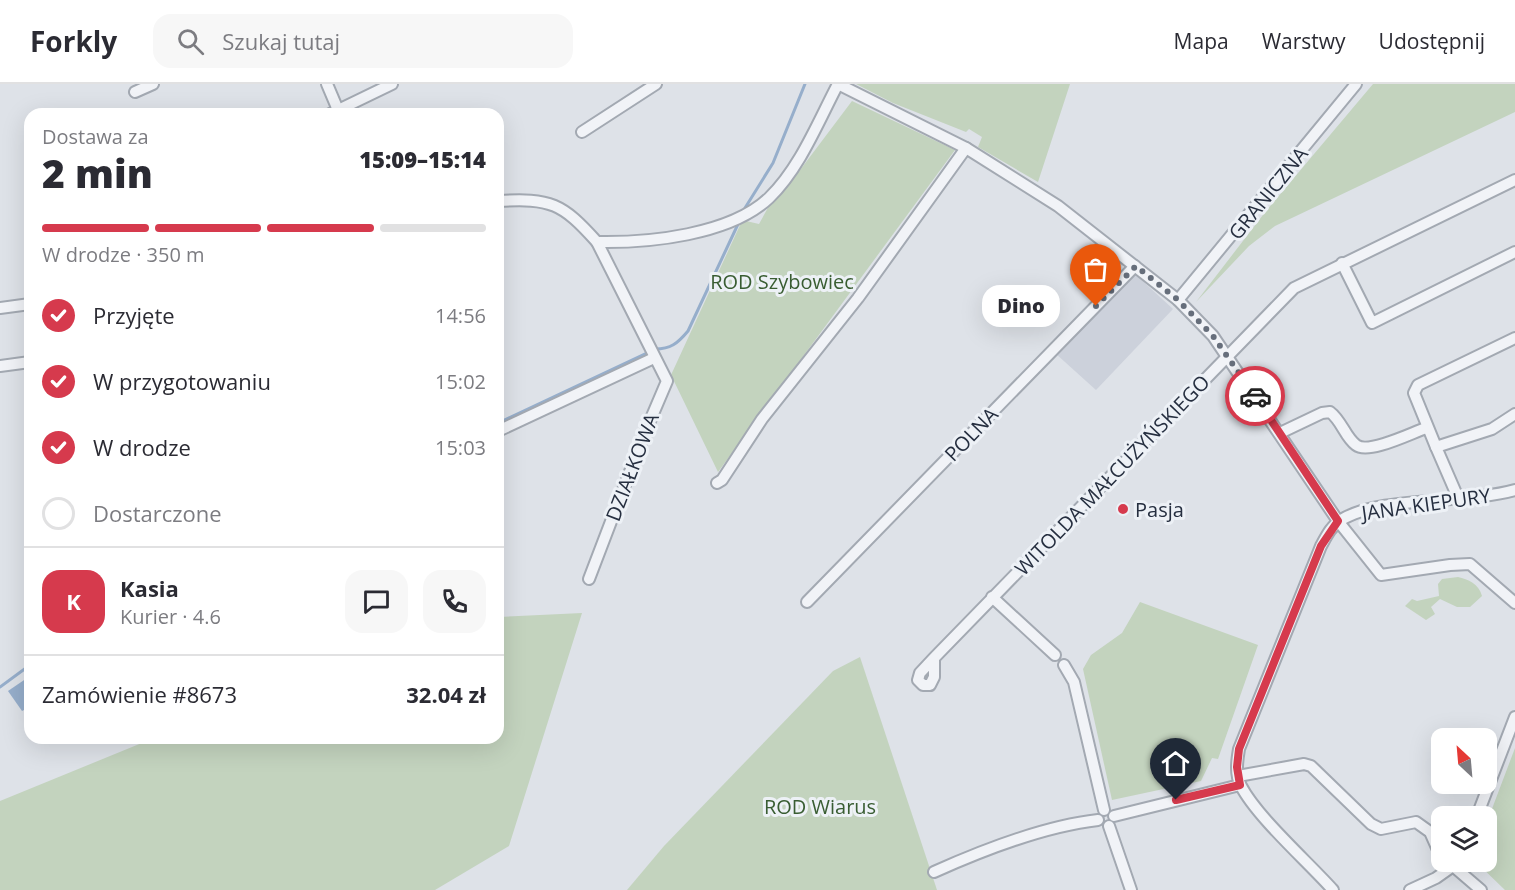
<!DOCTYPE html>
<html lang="pl">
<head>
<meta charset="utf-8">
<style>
	body { margin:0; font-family:"Open Sans",sans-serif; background:#f7f7f7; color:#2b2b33; height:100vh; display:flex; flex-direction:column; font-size:22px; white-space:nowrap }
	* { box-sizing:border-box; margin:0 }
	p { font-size:20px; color:#7c7c81 }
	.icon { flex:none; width:33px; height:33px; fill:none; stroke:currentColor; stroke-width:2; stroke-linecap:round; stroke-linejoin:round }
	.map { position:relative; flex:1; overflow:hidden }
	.details { position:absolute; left:24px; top:24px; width:480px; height:636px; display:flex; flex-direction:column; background:#fff; border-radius:18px; box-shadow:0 6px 24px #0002 }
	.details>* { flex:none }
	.needle { width:39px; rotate:334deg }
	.controls { position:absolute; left:1431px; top:644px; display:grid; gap:12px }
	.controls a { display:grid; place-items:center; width:66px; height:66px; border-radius:12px; background:#fff; box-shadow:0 6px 24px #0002; font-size:30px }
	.pin { position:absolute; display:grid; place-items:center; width:51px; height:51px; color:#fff; margin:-62px -26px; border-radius:50% 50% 50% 0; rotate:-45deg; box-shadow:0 0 6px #0007 }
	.pin .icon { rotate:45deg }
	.courier { position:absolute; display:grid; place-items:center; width:60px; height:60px; margin:-30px; border:4px solid #d63a4d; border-radius:50%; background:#fff; color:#222; box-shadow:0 2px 8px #0007 }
	.bubble { position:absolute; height:42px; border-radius:18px; background:#fff; box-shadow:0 6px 24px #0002; font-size:20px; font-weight:800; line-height:42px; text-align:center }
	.summary em { font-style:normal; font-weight:800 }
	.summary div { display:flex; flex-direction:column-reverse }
	.summary { display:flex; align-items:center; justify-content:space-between; height:102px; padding:0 18px }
	h1 { font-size:39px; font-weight:800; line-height:45px }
	.bar { display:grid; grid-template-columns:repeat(4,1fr); gap:9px 6px; align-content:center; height:72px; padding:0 18px }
	.bar i { height:8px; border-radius:4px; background:#e1e1e2 }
	.bar .current { background:#d63a4d }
	.bar p { grid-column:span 4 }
	.line { display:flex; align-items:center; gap:15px; padding:0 18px; border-top:2px solid #e1e1e2 }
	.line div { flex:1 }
	.round { display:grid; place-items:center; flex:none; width:63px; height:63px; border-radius:18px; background:#f7f7f7 }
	ol { padding:0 18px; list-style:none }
	li { display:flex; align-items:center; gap:18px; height:66px }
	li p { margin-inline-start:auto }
	li .icon { padding:6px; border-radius:50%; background:#d63a4d; color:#fff; stroke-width:4 }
	li:last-child { color:#7c7c81 }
	li i { width:33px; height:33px; border:3px solid #e1e1e2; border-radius:50% }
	header { display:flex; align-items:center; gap:36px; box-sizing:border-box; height:84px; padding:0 30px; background:#fff; border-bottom:2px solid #e1e1e2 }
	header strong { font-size:28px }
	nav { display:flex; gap:33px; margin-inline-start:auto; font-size:21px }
	.search { width:420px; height:54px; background:#f7f7f7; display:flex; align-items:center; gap:15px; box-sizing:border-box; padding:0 21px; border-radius:18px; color:#7c7c81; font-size:22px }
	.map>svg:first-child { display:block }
	.built { fill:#ccd1db }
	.green { fill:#c3d3be }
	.water { fill:#96aecb }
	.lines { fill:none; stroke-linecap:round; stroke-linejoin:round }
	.stream { stroke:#96aecb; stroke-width:3 }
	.minor-casing { stroke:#a3a9b2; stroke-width:14 }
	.minor { stroke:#f1f3f7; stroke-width:10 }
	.done { stroke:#666e7b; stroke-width:6; stroke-dasharray:0 10.8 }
	.route { stroke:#d63a4d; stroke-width:8 }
	.poi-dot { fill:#d63a4d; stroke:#edf1f6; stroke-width:2 }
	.labels { text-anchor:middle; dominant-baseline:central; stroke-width:6; stroke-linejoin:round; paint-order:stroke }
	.street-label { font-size:20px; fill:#262f40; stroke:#edf1f6 }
	.park-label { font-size:20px; fill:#395d32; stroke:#edf1f6 }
	.poi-label { font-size:20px; fill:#262f40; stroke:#edf1f6; text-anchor:start }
</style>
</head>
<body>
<header>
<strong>Forkly</strong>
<div class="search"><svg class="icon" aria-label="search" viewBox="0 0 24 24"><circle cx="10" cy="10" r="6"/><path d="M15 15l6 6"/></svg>Szukaj tutaj</div>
<nav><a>Mapa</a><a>Warstwy</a><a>Udostępnij</a></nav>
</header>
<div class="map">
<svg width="1515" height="806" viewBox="0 0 1515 806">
	<rect width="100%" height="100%" fill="#dee2e8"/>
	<path class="built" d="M1136,191L1173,225L1096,306L1055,269L1129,192Z"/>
	<g class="green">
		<path d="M856,0H1070L1038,98L978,63L982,53L969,45L966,48L893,19Z"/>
		<path d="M1373,0H1515V28L1275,142L1249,162L1196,218L1266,127Z"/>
		<path d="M852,17L955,66L718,388L671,291L741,139L746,137L759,140L770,120L791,98Z"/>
		<path d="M1458,493C1468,495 1479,500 1482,512L1470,523H1457L1440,515L1431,523L1435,530L1426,536L1405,522L1412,515L1417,517L1439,512L1438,500L1442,495Z"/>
		<path d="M1140,518L1258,561L1218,675L1212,674L1201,697L1112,716L1083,585L1091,571L1122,549Z"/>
		<path d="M582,529L509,762L435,806H0V717L154,654H498V533Z"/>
		<path d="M860,573L937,806H627L664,762L833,587Z"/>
		<path d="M1515,664V806H1505L1475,777H1486L1487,738Z"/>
	</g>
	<path class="water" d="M30,592V623L22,627L8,607Z"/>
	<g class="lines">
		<g class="stream">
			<path d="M745,124L773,79L805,0"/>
			<path d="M655,265C671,265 678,259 688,247L739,138"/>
			<path d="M498,339L649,268"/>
			<path d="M0,603L30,581"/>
		</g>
		<g class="minor-casing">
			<g id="minor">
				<path d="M327,0L338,26"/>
				<path d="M838,0L966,64L1058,122L1178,216L1213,252L1338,437L1381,491L1450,481L1470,480L1515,519"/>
				<path d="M135,8L153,0"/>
				<path d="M330,30L392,0"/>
				<path d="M582,48L656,0"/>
				<path d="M498,117C551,114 562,119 597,158C649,159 730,151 769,114C800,84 818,38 838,0"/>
				<path d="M1342,179L1372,239L1515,168"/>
				<path d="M1178,216L1356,0"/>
				<path d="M0,224L30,220"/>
				<path d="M0,282L30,278"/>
				<path d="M498,347L654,274"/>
				<path d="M1280,349L1322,329L1330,328C1342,337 1345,353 1356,361C1368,371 1411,349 1426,344"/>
				<path d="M1436,363L1414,309L1418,301L1515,254"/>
				<path d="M717,399L722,396L762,335L858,214L966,64"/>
				<path d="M1459,416L1436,363L1492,345L1515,330"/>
				<path d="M589,495L644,351L667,297L597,158"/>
				<path d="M992,513L1055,571"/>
				<path d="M807,518L1135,182"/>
				<path d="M934,574V593L930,601H923L918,596L920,589L934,574L1294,204L1515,96"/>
				<path d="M1064,581L1074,598L1104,726"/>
				<path d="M1238,692L1304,680L1311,682L1371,740L1381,745L1416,738L1430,748L1442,775"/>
				<path d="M1114,732L1240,701"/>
				<path d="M1477,732L1515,633"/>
				<path d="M1109,742L1131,806"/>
				<path d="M1456,778L1453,782L1481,806"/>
				<path d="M934,788C983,766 1045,742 1098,736"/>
				<path d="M1333,806C1308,778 1257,733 1241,702C1235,690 1237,677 1239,665L1321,462C1326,453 1331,442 1341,436C1379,412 1466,420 1515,406"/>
				<path d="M1410,806L1436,794L1453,782L1445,777"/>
			</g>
		</g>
		<use href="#minor" class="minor"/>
	</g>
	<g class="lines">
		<path class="done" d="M1096,222L1136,182L1178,216L1213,252L1255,312"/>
		<path class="route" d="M1176,716L1240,701L1237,683L1239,665L1321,462L1338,437L1255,312"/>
	</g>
	<circle class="poi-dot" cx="1123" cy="425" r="6"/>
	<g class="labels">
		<g class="street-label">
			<text transform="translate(1268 109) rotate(-51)">GRANICZNA</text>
			<text transform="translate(971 350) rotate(-46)">POLNA</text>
			<text transform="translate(632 383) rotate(-69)">DZIAŁKOWA</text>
			<text transform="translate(1112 391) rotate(-46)">WITOLDA MAŁCUŻYŃSKIEGO</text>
			<text transform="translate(1426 420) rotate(-8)">JANA KIEPURY</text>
		</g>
		<g class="park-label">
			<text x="782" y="197">ROD Szybowiec</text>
			<text x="820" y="722">ROD Wiarus</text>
		</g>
		<g class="poi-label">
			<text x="1135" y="425">Pasja</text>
		</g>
	</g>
</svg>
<div class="controls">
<a><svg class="needle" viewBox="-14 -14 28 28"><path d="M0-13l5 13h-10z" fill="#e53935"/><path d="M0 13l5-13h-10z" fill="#7c7c81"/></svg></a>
<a><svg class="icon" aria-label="layers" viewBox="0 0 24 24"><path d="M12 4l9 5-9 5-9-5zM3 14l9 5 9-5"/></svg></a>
</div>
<div class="pin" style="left:1096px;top:222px;background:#ea580c"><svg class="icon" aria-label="bag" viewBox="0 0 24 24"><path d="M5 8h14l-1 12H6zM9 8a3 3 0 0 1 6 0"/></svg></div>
<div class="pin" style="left:1176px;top:716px;background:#1f2937"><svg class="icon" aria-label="home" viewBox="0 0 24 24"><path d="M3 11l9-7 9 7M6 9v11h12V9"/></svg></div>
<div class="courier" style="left:1255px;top:312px"><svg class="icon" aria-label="car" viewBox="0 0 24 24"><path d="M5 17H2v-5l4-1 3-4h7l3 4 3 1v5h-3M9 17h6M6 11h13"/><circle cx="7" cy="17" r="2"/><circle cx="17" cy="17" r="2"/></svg></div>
<div class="bubble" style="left:982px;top:201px;width:78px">Dino</div>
<section class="details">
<div class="summary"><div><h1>2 min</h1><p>Dostawa za</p></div><em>15:09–15:14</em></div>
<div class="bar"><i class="current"></i><i class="current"></i><i class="current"></i><i></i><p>W drodze · 350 m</p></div>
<ol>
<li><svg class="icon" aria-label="check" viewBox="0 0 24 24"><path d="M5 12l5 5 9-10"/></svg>Przyjęte<p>14:56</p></li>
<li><svg class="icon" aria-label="check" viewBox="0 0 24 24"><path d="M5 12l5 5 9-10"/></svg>W przygotowaniu<p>15:02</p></li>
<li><svg class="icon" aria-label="check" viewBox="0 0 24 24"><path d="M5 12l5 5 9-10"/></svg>W drodze<p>15:03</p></li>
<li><i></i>Dostarczone</li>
</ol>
<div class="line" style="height:108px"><b class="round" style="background:#d63a4d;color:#fff">K</b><div><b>Kasia</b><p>Kurier · 4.6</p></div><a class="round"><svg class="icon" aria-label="chat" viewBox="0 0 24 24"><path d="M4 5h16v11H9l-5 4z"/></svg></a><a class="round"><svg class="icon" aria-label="phone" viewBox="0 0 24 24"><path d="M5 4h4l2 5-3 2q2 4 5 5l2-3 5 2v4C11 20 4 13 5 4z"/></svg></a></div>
<div class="line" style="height:78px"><div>Zamówienie #8673</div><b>32.04 zł</b></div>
</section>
</div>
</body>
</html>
